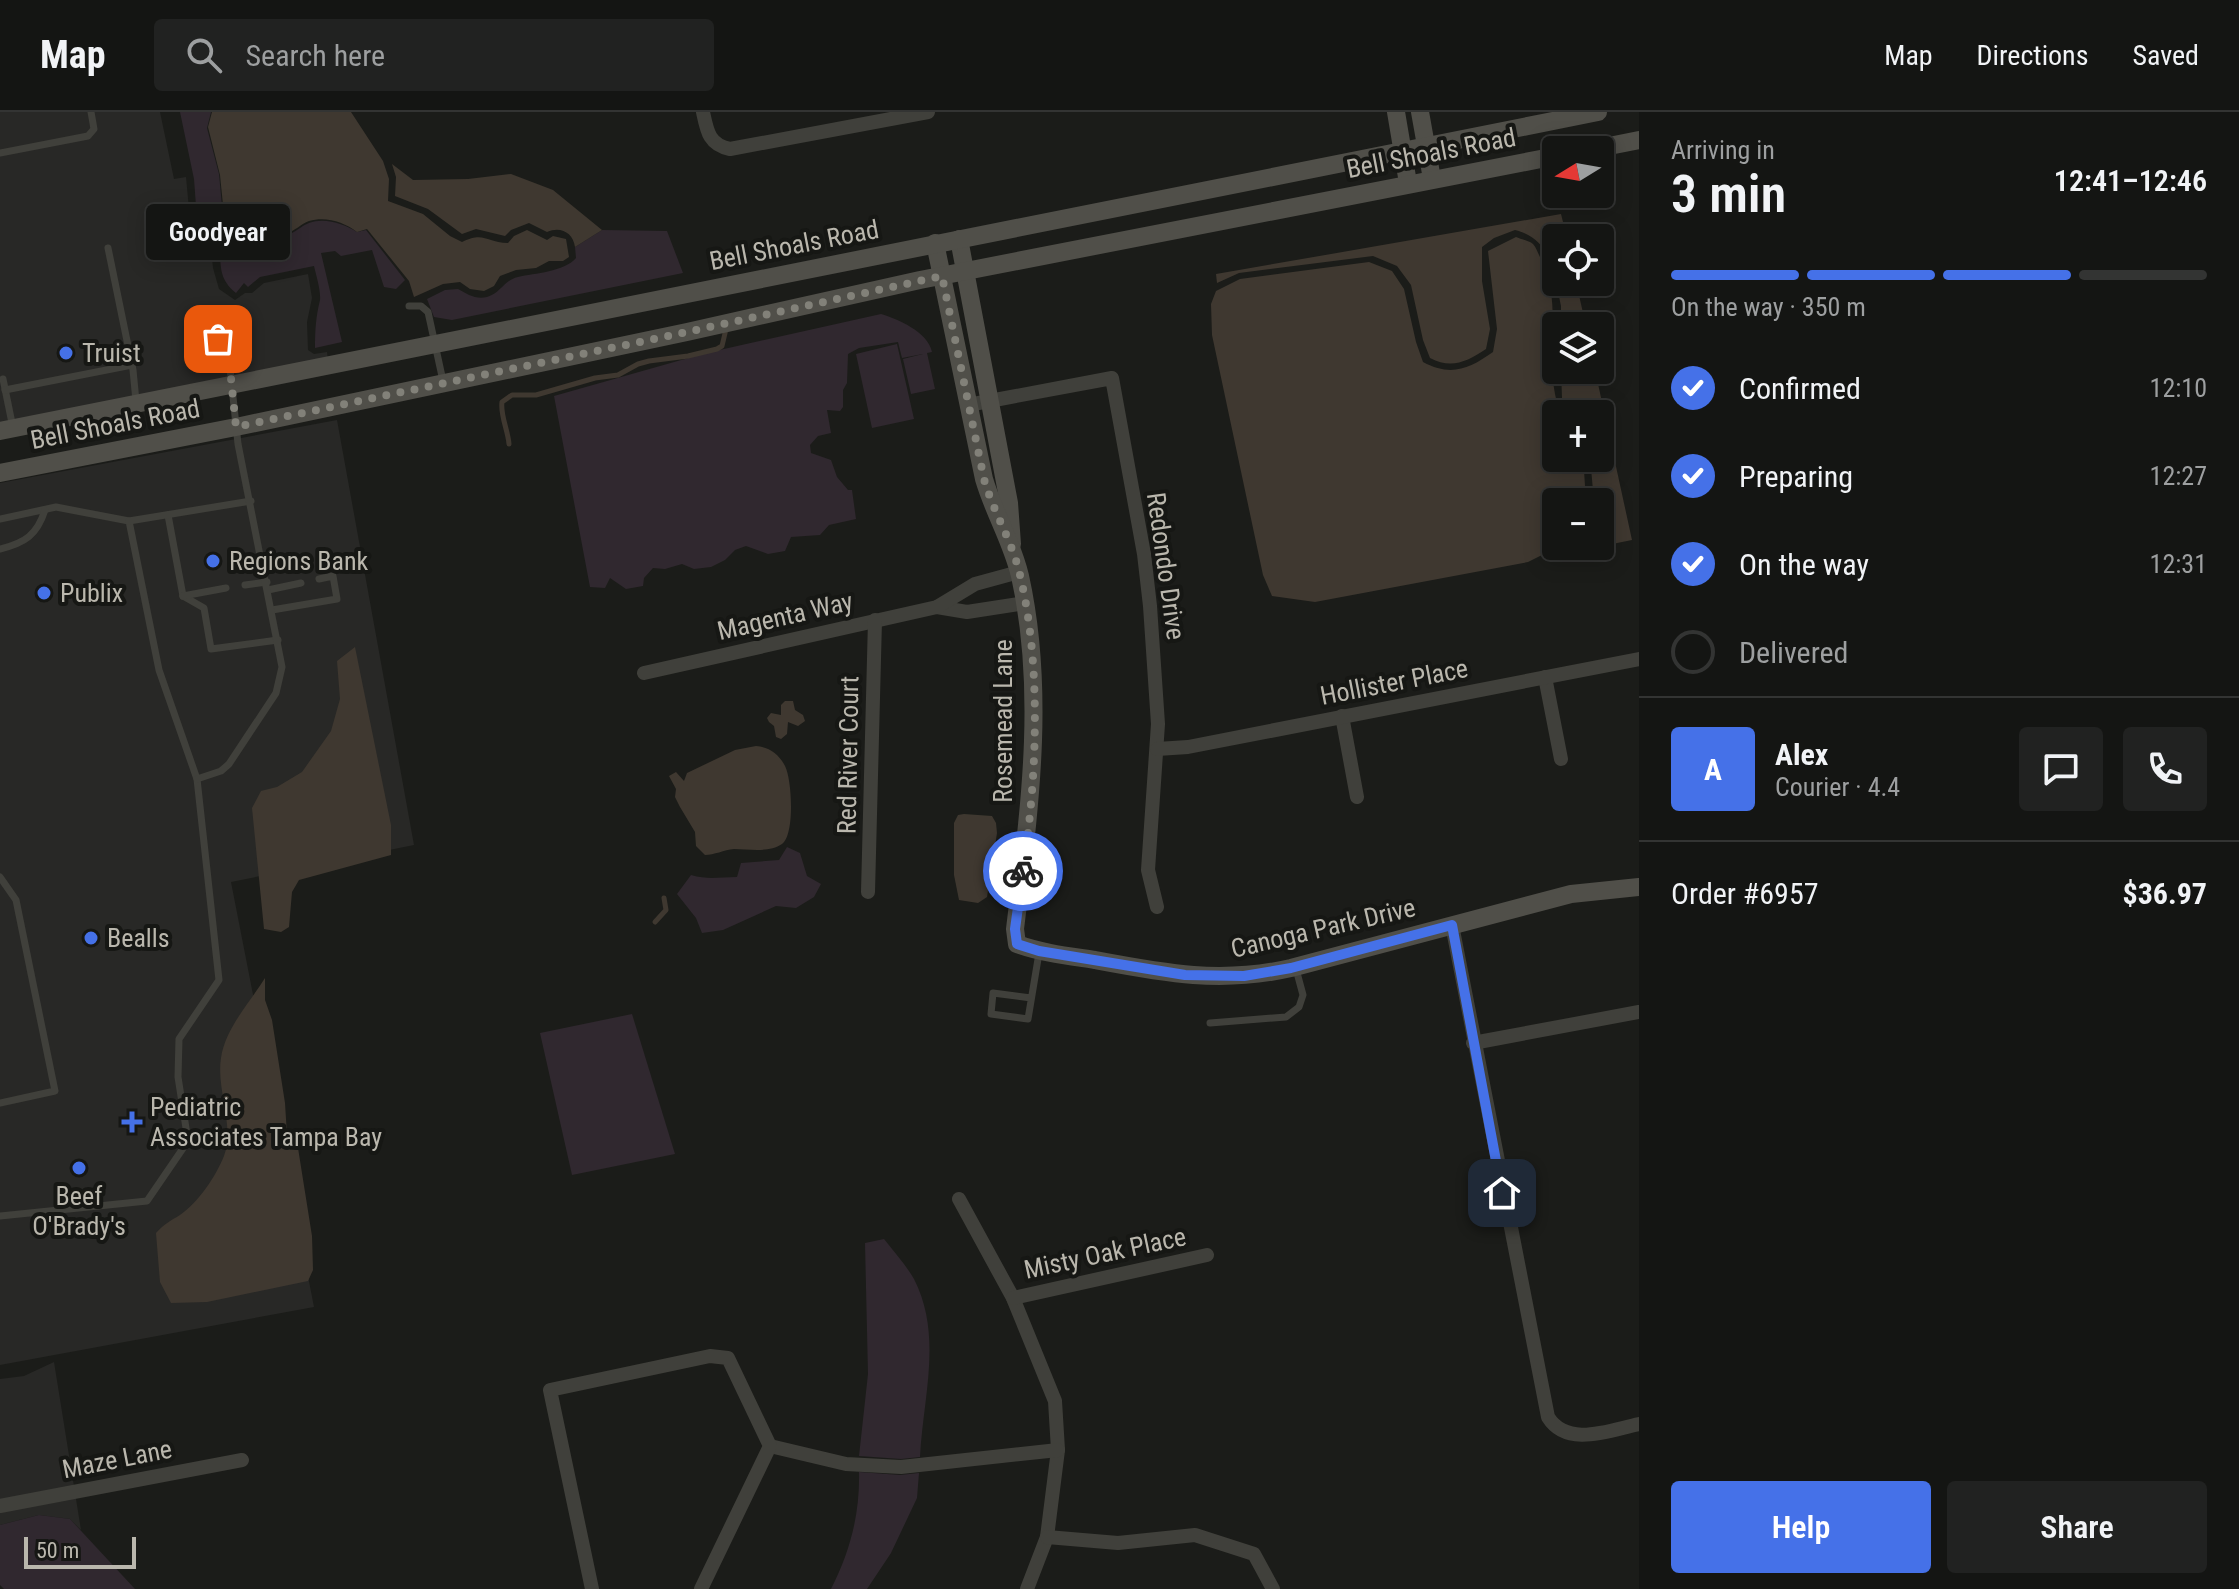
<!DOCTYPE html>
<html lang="en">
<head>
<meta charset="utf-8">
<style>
	body { margin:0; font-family:"Roboto Condensed",sans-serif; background:#212221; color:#f1f3f6; height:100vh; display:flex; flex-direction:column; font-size:30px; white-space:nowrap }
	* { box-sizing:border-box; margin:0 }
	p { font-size:26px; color:#9d9fa0 }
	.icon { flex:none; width:44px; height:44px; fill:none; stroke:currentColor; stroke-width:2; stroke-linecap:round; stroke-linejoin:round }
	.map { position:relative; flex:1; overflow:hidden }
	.details { display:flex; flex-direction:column; background:#141513; width:600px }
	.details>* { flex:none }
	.needle { width:52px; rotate:259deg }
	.fabs { position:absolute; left:1542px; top:24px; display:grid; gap:16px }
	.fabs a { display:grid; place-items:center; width:72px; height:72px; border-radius:8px; background:#141513; box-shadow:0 4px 20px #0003,0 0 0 2px #333433; font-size:40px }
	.scale { position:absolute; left:24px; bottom:20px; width:112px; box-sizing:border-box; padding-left:8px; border:4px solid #bab7ad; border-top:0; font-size:22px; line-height:28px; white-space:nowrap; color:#bab7ad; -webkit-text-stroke:6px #161714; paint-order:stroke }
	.pin { position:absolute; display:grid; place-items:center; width:68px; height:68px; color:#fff; margin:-34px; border-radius:16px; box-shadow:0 4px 12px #0006 }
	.courier { position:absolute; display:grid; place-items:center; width:80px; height:80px; margin:-40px; border:6px solid #4571e8; border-radius:50%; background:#fff; color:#222; box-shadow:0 2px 10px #0007 }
	.bubble { position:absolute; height:56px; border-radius:8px; background:#141513; box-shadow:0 4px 20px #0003,0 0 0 2px #333433; font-size:26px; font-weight:600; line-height:56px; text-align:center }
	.overview em { font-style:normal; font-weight:600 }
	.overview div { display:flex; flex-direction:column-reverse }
	.overview { display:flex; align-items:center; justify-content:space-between; height:136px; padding:0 32px }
	h1 { font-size:52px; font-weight:600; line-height:60px }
	.bar { display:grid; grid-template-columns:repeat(4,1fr); gap:12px 8px; align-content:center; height:96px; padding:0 32px }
	.bar i { height:10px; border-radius:6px; background:#333433 }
	.bar .current { background:#4571e8 }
	.bar p { grid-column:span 4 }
	.line { display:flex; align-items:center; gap:20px; padding:0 32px; border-top:2px solid #333433 }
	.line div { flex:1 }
	.round { display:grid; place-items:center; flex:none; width:84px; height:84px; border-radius:8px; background:#212221 }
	ol { padding:0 32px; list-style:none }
	li { display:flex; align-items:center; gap:24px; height:88px }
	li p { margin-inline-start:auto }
	li .icon { padding:8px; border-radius:50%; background:#4571e8; color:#fff; stroke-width:4 }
	li:last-child { color:#9d9fa0 }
	li i { width:44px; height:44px; border:4px solid #333433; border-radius:50% }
	.action { display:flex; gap:16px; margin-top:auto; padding:16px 32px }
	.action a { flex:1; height:92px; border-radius:8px; background:#4571e8; color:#fff; font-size:32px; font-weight:600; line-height:92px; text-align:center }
	.action a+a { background:#212221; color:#f1f3f6 }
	header { display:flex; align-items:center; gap:48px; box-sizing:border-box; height:112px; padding:0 40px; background:#141513; border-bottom:2px solid #333433 }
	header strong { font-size:38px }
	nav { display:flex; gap:44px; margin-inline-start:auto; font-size:28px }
	.search { width:560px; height:72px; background:#212221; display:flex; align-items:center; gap:20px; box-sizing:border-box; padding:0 28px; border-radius:8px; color:#9d9fa0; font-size:30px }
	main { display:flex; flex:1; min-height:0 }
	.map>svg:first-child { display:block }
	.built { fill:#282826 }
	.green { fill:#30282f }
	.water { fill:#3f3830 }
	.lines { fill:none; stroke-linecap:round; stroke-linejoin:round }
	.stream { stroke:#3f3830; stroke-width:5 }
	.lane { stroke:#40403b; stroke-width:7 }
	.street { stroke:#40403b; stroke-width:14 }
	.secondary { stroke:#504f49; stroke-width:18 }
	.done { stroke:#828179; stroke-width:8; stroke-dasharray:0 14.4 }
	.route { stroke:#4571e8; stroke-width:10 }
	.poi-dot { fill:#4571e8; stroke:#161714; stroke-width:3 }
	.labels { text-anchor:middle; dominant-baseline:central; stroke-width:8; stroke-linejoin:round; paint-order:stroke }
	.street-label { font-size:26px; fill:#bab7ad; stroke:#161714 }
	.poi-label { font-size:26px; fill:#bab7ad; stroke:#161714; text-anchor:start }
</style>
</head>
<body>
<header>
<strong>Map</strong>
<div class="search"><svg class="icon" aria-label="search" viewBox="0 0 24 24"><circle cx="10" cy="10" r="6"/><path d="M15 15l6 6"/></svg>Search here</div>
<nav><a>Map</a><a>Directions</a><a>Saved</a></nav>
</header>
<main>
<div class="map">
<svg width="1639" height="1477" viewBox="0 0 1639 1477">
	<rect width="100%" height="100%" fill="#1b1c19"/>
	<g class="built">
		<path d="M0,0H160L174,67L186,65L189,97L208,104L213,156L219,177L235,188L245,181H252L264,171L308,162L312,186L307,210L308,238L314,242L327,240L329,257L0,319Z"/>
		<path d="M337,308L414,733L231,770L314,1195L0,1253V371Z"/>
		<path d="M54,1250L81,1418L70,1407L39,1403L0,1413V1267L24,1264Z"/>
	</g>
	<g class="green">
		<path d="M180,0H211L207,16L219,62L222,94L231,102V117C250,126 273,130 292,121C298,118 303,113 309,111C325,105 344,112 357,120L366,118L405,168L396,177L384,175L372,138L341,144L335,139L321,141L342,230L315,236C315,218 316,204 320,188C321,179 316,163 314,154L260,165L248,175L244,171L236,181C216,165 222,150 219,127C218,121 215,114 214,108L217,103L208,95L196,94L194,67Z"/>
		<path d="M602,118L667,119L683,161L452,208L434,205L427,187L445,178L458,177C467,182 476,188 487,185C501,181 504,168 518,165C535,161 564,160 576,146L575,135Z"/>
		<path d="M881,202C898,207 928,220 932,240L927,241L935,277L911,282L903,247L923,242L902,246L898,230L859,236L848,242L847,271L843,278V295L840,299L827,298L831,321L818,324L810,333L811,341L831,348L837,365L848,378H852L856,407L829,413L820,423L791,425L785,439L768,442L746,434L735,438L725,448L711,455L694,457L682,452L665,457L653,456L644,466L643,474L626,477L610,466L605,476L590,475L554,284L706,241Z"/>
		<path d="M897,232L914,307L872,316L856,242Z"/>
		<path d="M787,735L800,741L807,764L821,772L814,785L796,796L776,794L723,818L702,821L696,806L677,782L691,763C708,768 720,765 737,765L741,751L779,748Z"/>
		<path d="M632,902L675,1042L572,1063L540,921Z"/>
		<path d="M884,1127C894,1140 906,1153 914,1167C943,1224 923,1285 920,1345L901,1347L859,1344L868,1262L865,1131Z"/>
		<path d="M859,1360L900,1363L919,1361L917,1386L891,1441L867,1477H831C850,1440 860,1402 859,1360Z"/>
		<path d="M39,1403L70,1407L135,1477H4L0,1473V1413Z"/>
	</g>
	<g class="water">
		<path d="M212,0H351L383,49L389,67L388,89L423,102L450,124L462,130C485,119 486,131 508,131L514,124L527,118L547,128L553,124L566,127L569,145L563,149H549L536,156L516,158L500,164L494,174L484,179L470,177L460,170L443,172L414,185L409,169L367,117L357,120C344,110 326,104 309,109C301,112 295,119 287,121C268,126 250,126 232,117L233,102L223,93L220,63L208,15Z"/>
		<path d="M392,52L413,68L468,67L511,62L553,78L602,118L575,135C573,121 561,114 547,120L529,111L511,118L505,124L476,117L462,122L428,97L395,84L396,65Z"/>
		<path d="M1561,102L1567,126H1556V169C1550,144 1542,125 1515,118L1494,126L1482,135V169L1490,217L1486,237C1467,250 1451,257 1430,246L1423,228L1411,173L1397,154L1373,144L1239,161L1217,171L1216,162Z"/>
		<path d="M1516,125C1520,127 1530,129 1533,132C1536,135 1537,139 1539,143C1567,193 1540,252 1561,302H1556V346H1579L1584,358L1586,390H1556V434H1560L1528,450L1315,490L1272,484L1263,463L1212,223L1211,192L1216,179L1240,167L1369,150L1392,159L1404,177L1416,230L1423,250C1451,265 1469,257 1493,240L1497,217L1488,139Z"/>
		<path d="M1556,170H1576L1586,214H1561V194Z"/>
		<path d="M1561,258H1595L1632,428L1558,443L1569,434H1600V390H1594L1591,356L1587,346H1600V302H1569L1562,286Z"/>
		<path d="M355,535L391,713V743L299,768L292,780L289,815L281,820L264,817L252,696L261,679L277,675L302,660L331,619L340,587L337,549Z"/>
		<path d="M785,589H793L795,598L803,603L805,609L798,614L788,610L787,622L781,627L776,625L774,614L769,610L767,606L771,601L781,603V593Z"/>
		<path d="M756,634C769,635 779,642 785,654C792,667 795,723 782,732C769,741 749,737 734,737C724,738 714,743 705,743L696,734L695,720L680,695L675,685L676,677L669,664L676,660L684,669L687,661L735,638Z"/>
		<path d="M964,702L992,704L996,711L997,721L987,785L978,791L959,788L954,763V711L958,703Z"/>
		<path d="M265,866V888L272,908L285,991L287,1023L298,1036L312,1124L313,1158L308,1169L207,1190L171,1191L160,1170L156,1121C164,1112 170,1109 180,1103C198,1091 216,1064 224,1044C235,1013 216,978 221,946C225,917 250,890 265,866Z"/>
	</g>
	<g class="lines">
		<g class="stream">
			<path d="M509,332C508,318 500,303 502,290L512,283H536L595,266L618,263L638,252L649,249L688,244L717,237L722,234L726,217"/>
			<path d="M655,810L666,798L664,786"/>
		</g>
		<g class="lane">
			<path d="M0,41L88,24L94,17L91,0"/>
			<path d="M108,136L133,258L136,289"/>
			<path d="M409,194H421L428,200L443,269"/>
			<path d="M3,267L13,316"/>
			<path d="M5,278L132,253"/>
			<path d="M168,403L183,484"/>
			<path d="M0,407L56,395L129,409L159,558L197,667L219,868L179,927L178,965L188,1029L147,1089L0,1104"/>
			<path d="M129,409L251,389"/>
			<path d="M0,437C25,431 37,423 45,398"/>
			<path d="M245,473L267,470"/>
			<path d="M268,478L301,471"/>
			<path d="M183,484L204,496L211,537L278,528"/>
			<path d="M183,484L226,476"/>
			<path d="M272,498L337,487L333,464L319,467"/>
			<path d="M197,667L221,659L229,652L276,581L282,555L238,332L229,247L218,227"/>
			<path d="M0,765L16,788L55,979L0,991"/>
			<path d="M1031,886L993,881L991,902L1028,907L1039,841"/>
			<path d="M1210,911L1286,905L1299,895L1303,883L1296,857"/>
		</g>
		<g class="street">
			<path d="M703,0C707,19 709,33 730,37L928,0"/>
			<path d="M968,293L1112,266L1144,442L1150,494L1158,612L1148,758L1157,795"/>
			<path d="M937,495L967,500L1025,491"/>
			<path d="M644,561L937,495L975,472L1019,460"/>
			<path d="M1545,565L1561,647"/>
			<path d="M1342,604L1357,685"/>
			<path d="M1157,637L1188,635L1639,547"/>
			<path d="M868,780L875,508"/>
			<path d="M1452,813L1548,1305C1567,1336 1610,1318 1639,1312"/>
			<path d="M1473,931L1639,900"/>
			<path d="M959,1087L1013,1186L1055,1289L1058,1338L1047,1425L1027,1477"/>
			<path d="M1013,1186L1207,1143"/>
			<path d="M770,1334L846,1352L901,1355L1058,1338"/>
			<path d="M0,1394L242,1348"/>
			<path d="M1047,1425L1118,1431L1195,1423L1254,1442L1273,1477"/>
			<path d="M592,1477L550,1278L710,1244L728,1246L770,1334L701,1477"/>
		</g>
		<g class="secondary">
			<path d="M1396,0L1408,71"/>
			<path d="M1420,0L1432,67"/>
			<path d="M1589,38L1639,28"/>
			<path d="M959,127L1009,391L1012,432"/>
			<path d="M935,131L984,367C994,401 1012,430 1020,464C1046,582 1029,700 1015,817L1017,832C1042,841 1069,844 1095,848C1164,861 1221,872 1291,856L1571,782L1639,775"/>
			<path d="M0,319L1598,0"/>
			<path d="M0,361L236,315L687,220L920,168L1556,44"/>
		</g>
	</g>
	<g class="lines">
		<path class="done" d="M218,227L229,247L236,315L687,220L942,164L984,367C993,399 1011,427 1019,459C1042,551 1037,665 1023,759"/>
		<path class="route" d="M1023,759L1015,817L1017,832L1039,839L1185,863L1244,864L1291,856L1452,813L1502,1081"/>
	</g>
	<g class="poi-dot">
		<circle cx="66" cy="241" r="8"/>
		<circle cx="213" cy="449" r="8"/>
		<circle cx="44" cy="481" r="8"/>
		<circle cx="91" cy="826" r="8"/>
		<path d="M128 998h8v8h8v8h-8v8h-8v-8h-8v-8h8z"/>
		<circle cx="79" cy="1056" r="8"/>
	</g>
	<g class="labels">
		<g class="street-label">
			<text transform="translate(1431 41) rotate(-11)">Bell Shoals Road</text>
			<text transform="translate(794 133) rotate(-11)">Bell Shoals Road</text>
			<text transform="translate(115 312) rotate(-11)">Bell Shoals Road</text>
			<text transform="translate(1166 454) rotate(82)">Redondo Drive</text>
			<text transform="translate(785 504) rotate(-13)">Magenta Way</text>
			<text transform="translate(1394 570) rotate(-11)">Hollister Place</text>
			<text transform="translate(1003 609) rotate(-90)">Rosemead Lane</text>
			<text transform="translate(848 643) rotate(-89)">Red River Court</text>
			<text transform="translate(1323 816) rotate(-13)">Canoga Park Drive</text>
			<text transform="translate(1105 1141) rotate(-12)">Misty Oak Place</text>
			<text transform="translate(117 1347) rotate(-11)">Maze Lane</text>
		</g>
		<g class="poi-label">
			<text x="82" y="241">Truist</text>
			<text x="229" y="449">Regions Bank</text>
			<text x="60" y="481">Publix</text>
			<text x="107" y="826">Bealls</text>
			<text x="150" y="995">Pediatric<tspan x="150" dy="30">Associates Tampa Bay</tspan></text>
			<text x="79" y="1084" text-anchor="middle">Beef<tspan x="79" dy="30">O'Brady's</tspan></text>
		</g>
	</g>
</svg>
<div class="fabs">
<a><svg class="needle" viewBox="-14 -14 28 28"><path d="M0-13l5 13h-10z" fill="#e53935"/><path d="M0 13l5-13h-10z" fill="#9d9fa0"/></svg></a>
<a><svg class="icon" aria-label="locate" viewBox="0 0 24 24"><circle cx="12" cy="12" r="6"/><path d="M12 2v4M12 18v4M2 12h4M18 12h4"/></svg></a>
<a><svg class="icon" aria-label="layers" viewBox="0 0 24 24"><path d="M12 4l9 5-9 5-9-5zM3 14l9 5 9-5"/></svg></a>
<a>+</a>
<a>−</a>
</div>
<div class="scale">50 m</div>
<div class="pin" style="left:218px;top:227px;background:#ea580c"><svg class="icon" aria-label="bag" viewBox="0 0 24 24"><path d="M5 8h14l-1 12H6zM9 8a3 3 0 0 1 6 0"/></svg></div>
<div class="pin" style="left:1502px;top:1081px;background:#1f2937"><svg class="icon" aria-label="home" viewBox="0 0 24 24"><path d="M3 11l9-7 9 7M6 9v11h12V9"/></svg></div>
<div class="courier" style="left:1023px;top:759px"><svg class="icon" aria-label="bike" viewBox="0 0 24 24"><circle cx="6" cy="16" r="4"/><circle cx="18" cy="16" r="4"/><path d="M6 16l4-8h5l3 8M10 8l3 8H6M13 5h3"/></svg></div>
<div class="bubble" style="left:146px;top:92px;width:144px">Goodyear</div>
</div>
<section class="details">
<div class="overview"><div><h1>3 min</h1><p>Arriving in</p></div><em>12:41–12:46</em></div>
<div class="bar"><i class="current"></i><i class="current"></i><i class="current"></i><i></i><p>On the way · 350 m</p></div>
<ol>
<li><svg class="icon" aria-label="check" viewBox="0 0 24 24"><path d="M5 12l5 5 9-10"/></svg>Confirmed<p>12:10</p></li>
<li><svg class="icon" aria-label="check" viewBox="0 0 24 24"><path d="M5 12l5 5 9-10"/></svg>Preparing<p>12:27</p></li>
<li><svg class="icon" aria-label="check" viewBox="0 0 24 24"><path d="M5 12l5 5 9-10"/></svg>On the way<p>12:31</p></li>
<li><i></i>Delivered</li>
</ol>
<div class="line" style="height:144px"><b class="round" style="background:#4571e8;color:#fff">A</b><div><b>Alex</b><p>Courier · 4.4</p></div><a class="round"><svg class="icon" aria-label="chat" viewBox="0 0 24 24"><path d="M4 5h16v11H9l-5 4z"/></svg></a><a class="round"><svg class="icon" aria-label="phone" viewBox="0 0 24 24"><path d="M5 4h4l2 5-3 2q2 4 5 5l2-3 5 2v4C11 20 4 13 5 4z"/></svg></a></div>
<div class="line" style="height:104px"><div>Order #6957</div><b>$36.97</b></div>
<div class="action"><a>Help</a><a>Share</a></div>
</section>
</main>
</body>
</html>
